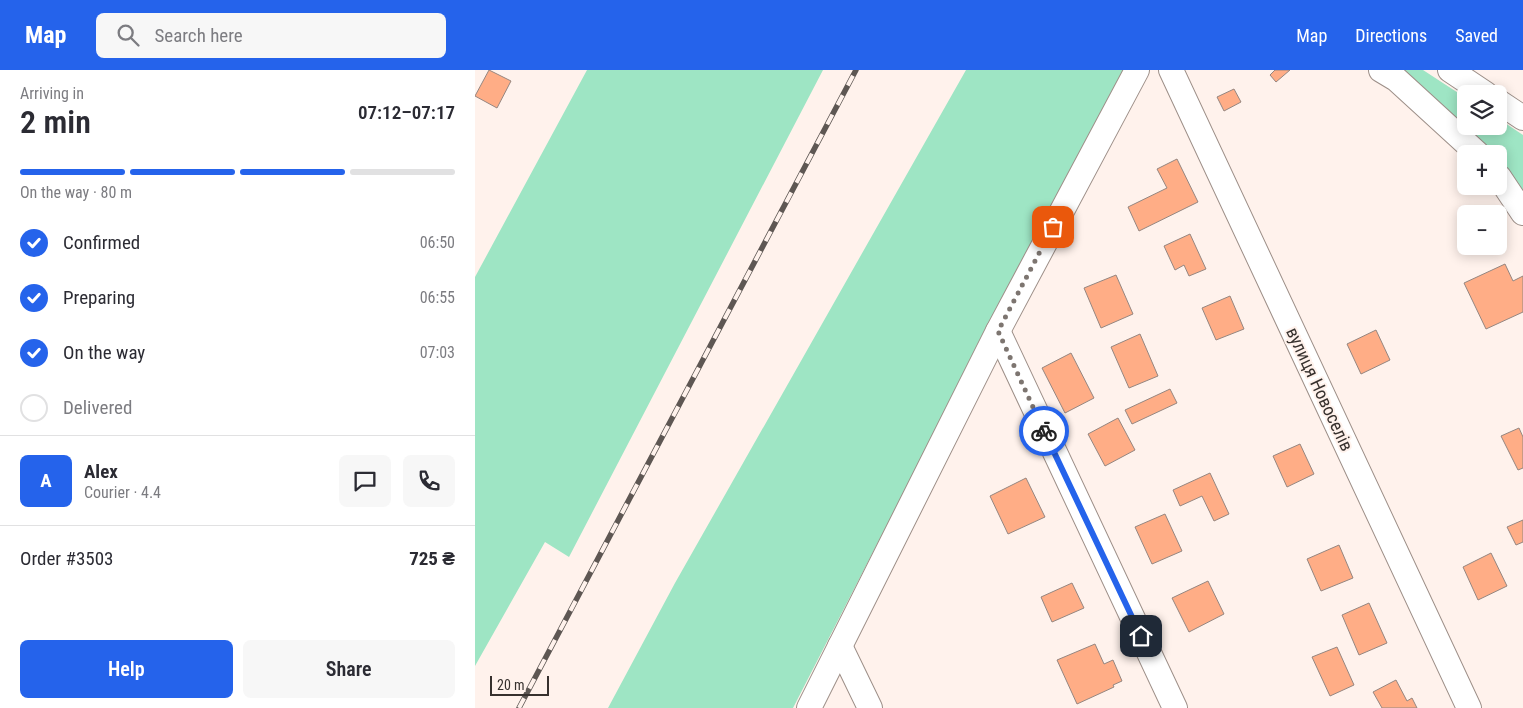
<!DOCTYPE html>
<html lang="en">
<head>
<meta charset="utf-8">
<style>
	body { margin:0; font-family:"Roboto Condensed",sans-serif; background:#f7f7f7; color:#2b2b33; height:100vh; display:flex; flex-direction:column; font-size:19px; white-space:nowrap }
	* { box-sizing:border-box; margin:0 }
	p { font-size:16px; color:#7c7c81 }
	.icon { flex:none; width:28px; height:28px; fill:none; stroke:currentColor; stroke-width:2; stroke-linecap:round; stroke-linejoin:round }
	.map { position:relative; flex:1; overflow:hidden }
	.panel { display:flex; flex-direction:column; background:#fff; width:475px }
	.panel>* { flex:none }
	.controls { position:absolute; left:982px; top:15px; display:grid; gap:10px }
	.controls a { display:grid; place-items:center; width:50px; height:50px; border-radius:8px; background:#fff; box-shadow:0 2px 12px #0003; font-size:25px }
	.scale { position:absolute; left:15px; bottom:12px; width:59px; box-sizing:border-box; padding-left:5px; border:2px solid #37312e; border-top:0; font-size:14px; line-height:18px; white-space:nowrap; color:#37312e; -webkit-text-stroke:4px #fff2ec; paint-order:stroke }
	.pin { position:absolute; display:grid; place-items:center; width:42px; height:42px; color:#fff; margin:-21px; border-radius:10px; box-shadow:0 2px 8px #0006 }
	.courier { position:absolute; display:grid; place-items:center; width:50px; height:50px; margin:-25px; border:4px solid #2563eb; border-radius:50%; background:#fff; color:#222; box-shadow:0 1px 6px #0007 }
	.head em { font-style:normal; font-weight:600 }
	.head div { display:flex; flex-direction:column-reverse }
	.head { display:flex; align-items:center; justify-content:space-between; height:85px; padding:0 20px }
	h1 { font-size:32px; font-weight:600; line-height:38px }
	.bar { display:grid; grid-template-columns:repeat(4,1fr); gap:8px 5px; align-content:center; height:60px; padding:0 20px }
	.bar i { height:6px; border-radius:4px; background:#e1e1e2 }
	.bar .on { background:#2563eb }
	.bar p { grid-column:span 4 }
	.line { display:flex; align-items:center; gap:12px; padding:0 20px; border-top:1px solid #e1e1e2 }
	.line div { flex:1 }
	.round { display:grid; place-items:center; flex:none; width:52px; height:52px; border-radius:8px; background:#f7f7f7 }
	ol { padding:0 20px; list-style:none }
	li { display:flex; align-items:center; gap:15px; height:55px }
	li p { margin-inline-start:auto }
	li .icon { padding:5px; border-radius:50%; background:#2563eb; color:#fff; stroke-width:4 }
	li:last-child { color:#7c7c81 }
	li i { width:28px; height:28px; border:2px solid #e1e1e2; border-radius:50% }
	.cta { display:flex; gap:10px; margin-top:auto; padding:10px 20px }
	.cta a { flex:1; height:58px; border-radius:8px; background:#2563eb; color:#fff; font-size:20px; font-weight:600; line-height:58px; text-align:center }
	.cta a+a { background:#f7f7f7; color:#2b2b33 }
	header { display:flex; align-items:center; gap:30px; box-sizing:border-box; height:70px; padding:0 25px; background:#2563eb; color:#fff }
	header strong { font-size:24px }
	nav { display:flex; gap:28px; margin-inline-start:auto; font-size:18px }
	.search { width:350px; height:45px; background:#f7f7f7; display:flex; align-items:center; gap:12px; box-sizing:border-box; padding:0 18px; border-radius:8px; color:#7c7c81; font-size:19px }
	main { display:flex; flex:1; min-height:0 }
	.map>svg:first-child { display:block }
	.green { fill:#9ee5c4 }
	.building { fill:#ffad86; stroke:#958680 }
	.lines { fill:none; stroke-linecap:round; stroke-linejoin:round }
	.minor-casing { stroke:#9d8f88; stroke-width:26 }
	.minor { stroke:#fff; stroke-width:24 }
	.rail-casing { stroke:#5e5753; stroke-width:5.5 }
	.rail { stroke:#fff2ec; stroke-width:4; stroke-dasharray:11; stroke-linecap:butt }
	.done { stroke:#7d7570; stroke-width:5; stroke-dasharray:0 9 }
	.route { stroke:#2563eb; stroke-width:6 }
	.labels { text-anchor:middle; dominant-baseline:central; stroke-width:4; stroke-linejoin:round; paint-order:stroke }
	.street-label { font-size:18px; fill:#37312e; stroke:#fff2ec }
</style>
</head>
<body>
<header>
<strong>Map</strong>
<div class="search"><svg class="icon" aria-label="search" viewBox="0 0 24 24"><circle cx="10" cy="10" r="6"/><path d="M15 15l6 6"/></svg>Search here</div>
<nav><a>Map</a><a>Directions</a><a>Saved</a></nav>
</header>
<main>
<section class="panel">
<div class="head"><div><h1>2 min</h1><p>Arriving in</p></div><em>07:12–07:17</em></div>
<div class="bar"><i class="on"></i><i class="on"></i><i class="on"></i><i></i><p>On the way · 80 m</p></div>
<ol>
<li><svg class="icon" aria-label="check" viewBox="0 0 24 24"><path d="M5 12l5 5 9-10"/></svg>Confirmed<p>06:50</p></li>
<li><svg class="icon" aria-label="check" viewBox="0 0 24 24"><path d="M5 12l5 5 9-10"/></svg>Preparing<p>06:55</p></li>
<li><svg class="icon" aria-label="check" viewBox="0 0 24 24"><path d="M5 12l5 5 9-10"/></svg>On the way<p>07:03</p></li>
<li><i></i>Delivered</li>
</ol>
<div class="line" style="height:90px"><b class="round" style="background:#2563eb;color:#fff">A</b><div><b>Alex</b><p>Courier · 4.4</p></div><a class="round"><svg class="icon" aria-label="chat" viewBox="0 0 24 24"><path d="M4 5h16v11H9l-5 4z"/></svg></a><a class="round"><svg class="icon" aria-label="phone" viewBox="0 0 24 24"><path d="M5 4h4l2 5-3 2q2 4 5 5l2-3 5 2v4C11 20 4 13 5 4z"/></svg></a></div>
<div class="line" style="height:65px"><div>Order #3503</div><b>725 ₴</b></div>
<div class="cta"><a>Help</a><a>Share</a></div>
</section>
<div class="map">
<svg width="1048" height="638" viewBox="0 0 1048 638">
	<rect width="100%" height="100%" fill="#fff2ec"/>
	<g class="green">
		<path d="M112,0H348L94,487L70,472L0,596V207Z"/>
		<path d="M491,0H648L517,250L318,638H133L200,513Z"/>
		<path d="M923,0H948L991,28V56H1024V49L1048,65V127L1030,101L1024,94V84H1015Z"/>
	</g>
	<g class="building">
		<path d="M14,0L36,11L22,38L0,26Z"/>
		<path d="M800,0H815L801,12L795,5Z"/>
		<path d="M759,19L766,32L749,41L742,27Z"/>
		<path d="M702,89L723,132L664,161L653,137L692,118L682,99Z"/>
		<path d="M715,164L731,199L714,206L709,195L700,200L689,176Z"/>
		<path d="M1030,194L1038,211L1048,206V242L1011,259L989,213Z"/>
		<path d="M641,205L658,244L626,258L609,218Z"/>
		<path d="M755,226L769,259L741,270L727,238Z"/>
		<path d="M901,260L915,290L886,304L872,274Z"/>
		<path d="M665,264L683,306L654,318L636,277Z"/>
		<path d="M596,283L619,328L590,343L567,298Z"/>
		<path d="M695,319L702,333L657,354L650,340Z"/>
		<path d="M643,348L660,380L630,396L613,364Z"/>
		<path d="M1044,358L1048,367V398L1043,400L1026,366Z"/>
		<path d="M825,374L839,404L812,417L798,386Z"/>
		<path d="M735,403L754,444L739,451L727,426L705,436L698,420Z"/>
		<path d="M551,408L570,447L533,464L515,426Z"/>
		<path d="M690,444L707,481L677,494L660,457Z"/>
		<path d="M1048,450V472L1041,475L1032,457Z"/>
		<path d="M864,475L878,508L846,521L832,489Z"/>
		<path d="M1016,483L1032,516L1003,530L988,497Z"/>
		<path d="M733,511L749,544L714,562L697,528Z"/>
		<path d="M597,513L609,538L577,552L566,527Z"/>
		<path d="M894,533L912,573L884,585L867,545Z"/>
		<path d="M620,574L629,594L638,590L647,611L638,615L639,617L602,634L582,590Z"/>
		<path d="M862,577L879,615L855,626L837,587Z"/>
		<path d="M921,610L932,631L937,628L942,638H907L898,622Z"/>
	</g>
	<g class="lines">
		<g class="minor-casing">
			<g id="minor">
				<path d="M696,0L994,638"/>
				<path d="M906,0L921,9L1003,84"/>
				<path d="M975,0L1011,24"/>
				<path d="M1024,32L1048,48"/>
				<path d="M1024,107L1048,143"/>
				<path d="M523,261L700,638"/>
				<path d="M365,576L395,638"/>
				<path d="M334,638L523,261L662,0"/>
			</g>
		</g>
		<use href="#minor" class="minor"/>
		<g class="rail-casing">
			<path id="rail" d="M44,638L381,0"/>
		</g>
		<use href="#rail" class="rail"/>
	</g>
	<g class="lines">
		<path class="done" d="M569,361L523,261L578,157"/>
		<path class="route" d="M569,361L666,566"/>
	</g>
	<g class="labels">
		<g class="street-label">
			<text transform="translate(845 319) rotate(65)">вулиця Новоселів</text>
		</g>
	</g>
</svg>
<div class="controls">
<a><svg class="icon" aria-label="layers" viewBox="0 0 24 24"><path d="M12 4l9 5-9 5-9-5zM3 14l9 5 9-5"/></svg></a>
<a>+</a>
<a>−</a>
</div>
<div class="scale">20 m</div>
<div class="pin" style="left:578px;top:157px;background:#ea580c"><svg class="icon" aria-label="bag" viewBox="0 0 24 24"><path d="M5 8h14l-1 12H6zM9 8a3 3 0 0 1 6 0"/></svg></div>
<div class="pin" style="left:666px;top:566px;background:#1f2937"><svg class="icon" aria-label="home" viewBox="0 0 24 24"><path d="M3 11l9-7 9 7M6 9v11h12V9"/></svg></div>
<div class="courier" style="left:569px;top:361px"><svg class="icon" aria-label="bike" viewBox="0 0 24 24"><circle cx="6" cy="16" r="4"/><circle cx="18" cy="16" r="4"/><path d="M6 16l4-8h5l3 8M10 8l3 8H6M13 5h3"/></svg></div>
</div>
</main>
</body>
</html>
